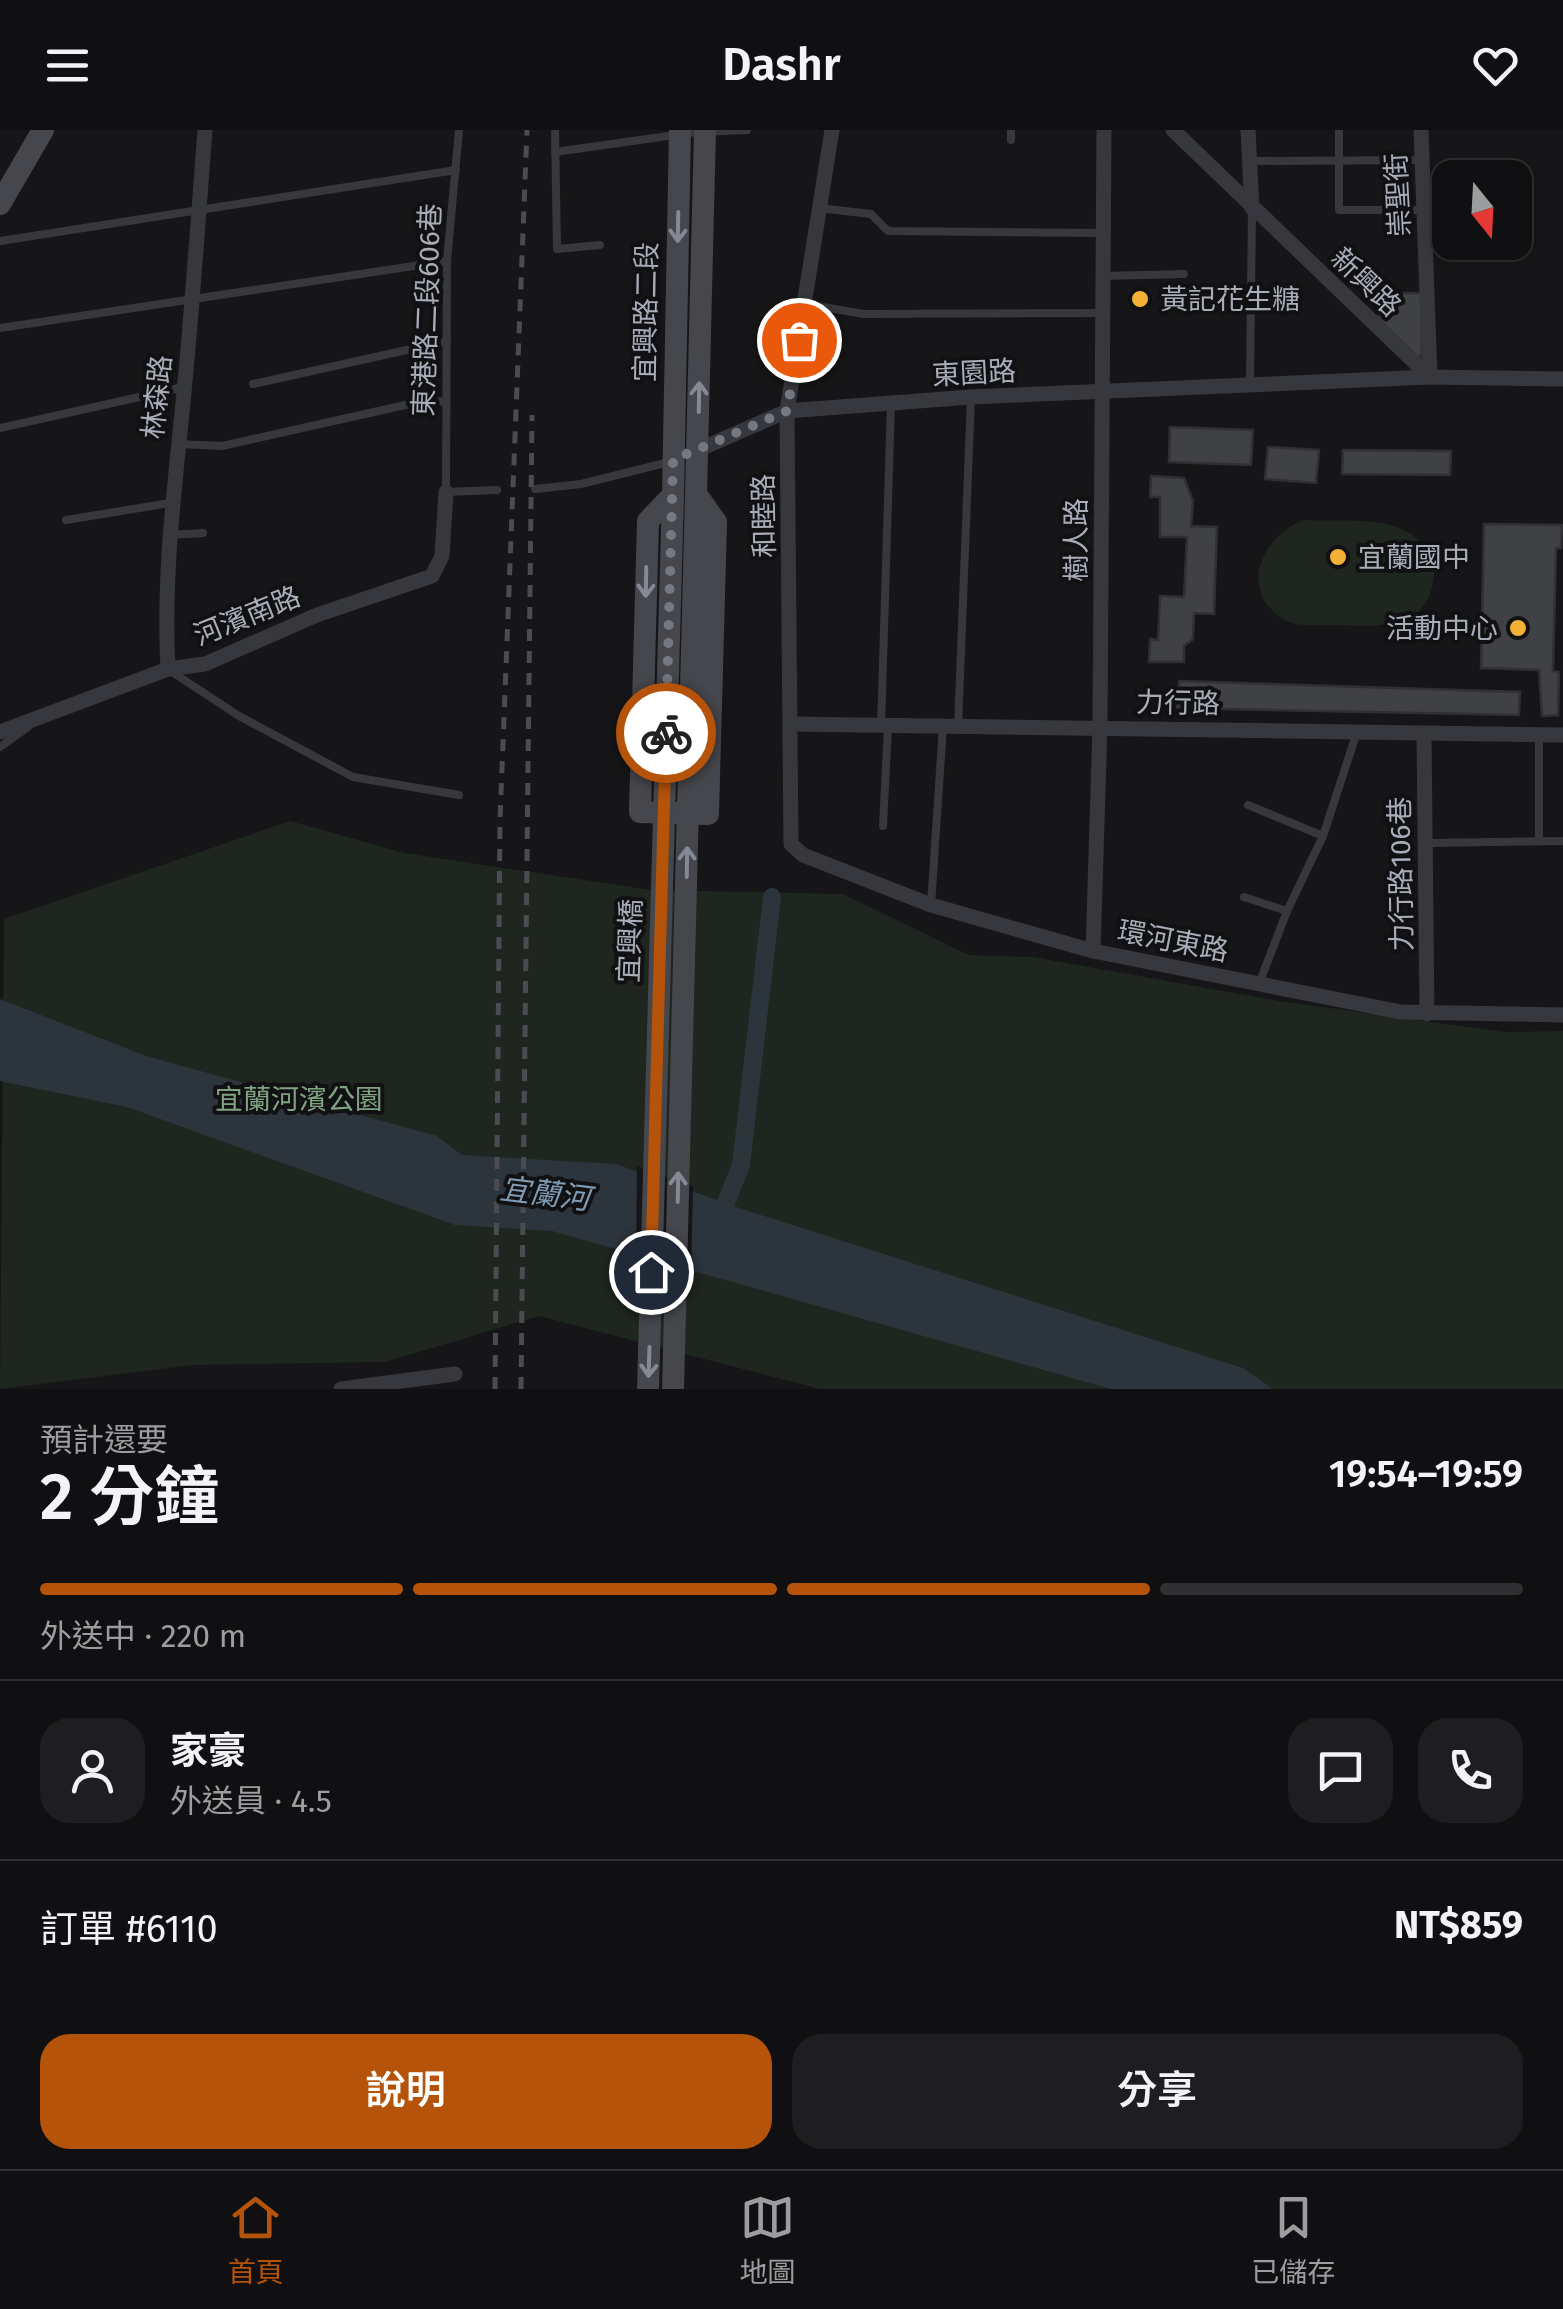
<!DOCTYPE html>
<html lang="zh-TW">
<head>
<meta charset="utf-8">
<style>
	body { margin:0; font-family:"Fira Sans","Noto Sans TC",sans-serif; background:#1e1e20; color:#f1f3f6; height:100vh; display:flex; flex-direction:column; font-size:38px; white-space:nowrap }
	* { box-sizing:border-box; margin:0 }
	p { font-size:32px; color:#9c9d9f }
	.icon { flex:none; width:55px; height:55px; fill:none; stroke:currentColor; stroke-width:2; stroke-linecap:round; stroke-linejoin:round }
	.map { position:relative; height:1259px; overflow:hidden }
	.panel { display:flex; flex-direction:column; background:#101012; flex:1 }
	.panel>* { flex:none }
	.needle { width:65px; rotate:162deg }
	.fabs { position:absolute; left:1432px; top:30px; display:grid; gap:20px }
	.fabs a { display:grid; place-items:center; width:100px; height:100px; border-radius:20px; background:#101012; box-shadow:0 2px 8px #0004,0 0 0 2px #303032; font-size:50px }
	.pin { position:absolute; display:grid; place-items:center; width:85px; height:85px; color:#fff; margin:-42px; border:5px solid #fff; border-radius:50%; box-shadow:0 2px 10px #0007 }
	.courier { position:absolute; display:grid; place-items:center; width:100px; height:100px; margin:-50px; border:8px solid #b45309; border-radius:50%; background:#fff; color:#222; box-shadow:0 2px 12px #0007 }
	.summary em { font-style:normal; font-weight:600 }
	.summary div { display:flex; flex-direction:column-reverse }
	.summary { display:flex; align-items:center; justify-content:space-between; height:170px; padding:0 40px }
	h1 { font-size:65px; font-weight:600; line-height:75px }
	.bar { display:grid; grid-template-columns:repeat(4,1fr); gap:15px 10px; align-content:center; height:120px; padding:0 40px }
	.bar i { height:12px; border-radius:8px; background:#303032 }
	.bar .current { background:#b45309 }
	.bar p { grid-column:span 4 }
	.line { display:flex; align-items:center; gap:25px; padding:0 40px; border-top:2px solid #303032 }
	.line div { flex:1 }
	.round { display:grid; place-items:center; flex:none; width:105px; height:105px; border-radius:30px; background:#1e1e20 }
	.button { display:flex; gap:20px; margin-top:auto; padding:20px 40px }
	.button a { flex:1; height:115px; border-radius:30px; background:#b45309; color:#fff; font-size:40px; font-weight:600; line-height:115px; text-align:center }
	.button a+a { background:#1e1e20; color:#f1f3f6 }
	header { display:flex; justify-content:space-between; align-items:center; height:130px; padding:0 40px; background:#101012; font-size:45px; font-weight:600 }
	.dock { display:flex; justify-content:space-around; align-items:center; height:140px; border-top:2px solid #303032; background:#101012; font-size:28px; color:#9c9d9f }
	.dock a { display:grid; justify-items:center; gap:5px }
	.dock .current { color:#b45309 }
	.map>svg:first-child { display:block }
	.green { fill:#1e261f }
	.water { fill:#2c353c }
	.pier { fill:#161618 }
	.lines { fill:none; stroke-linecap:round; stroke-linejoin:round }
	.canal { stroke:#2c353c; stroke-width:18 }
	.building { fill:#404145; stroke:#303034; stroke-width:2.5 }
	.lane { stroke:#37383d; stroke-width:8 }
	.street { stroke:#37383d; stroke-width:15 }
	.secondary { stroke:#45474d; stroke-width:22 }
	.rail { stroke:#4a4c52; stroke-width:5; stroke-dasharray:12 10; stroke-linecap:butt }
	.secondary-bridge { stroke:#45474d; stroke-width:22 }
	.oneway { stroke:#858993 }
	.done { stroke:#757880; stroke-width:10; stroke-dasharray:0 18 }
	.route { stroke:#b45309; stroke-width:12 }
	.poi-dot { fill:#f2b134; stroke:#111113; stroke-width:4 }
	.labels { text-anchor:middle; dominant-baseline:central; stroke-width:8; stroke-linejoin:round; paint-order:stroke }
	.street-label { font-size:28px; fill:#a8adb8; stroke:#111113 }
	.poi-label { font-size:28px; fill:#a8adb8; stroke:#111113; text-anchor:start }
	.park-label { font-size:28px; fill:#7fa381; stroke:#111113 }
	.water-label { font-size:30px; font-style:italic; fill:#7f9bb3; stroke:#111113 }
</style>
</head>
<body>
<header><svg class="icon" aria-label="menu" viewBox="0 0 24 24"><path d="M4 6h16M4 12h16M4 18h16"/></svg>Dashr<svg class="icon" aria-label="heart" viewBox="0 0 24 24"><path d="M12 20l-8-8c-3-5 5-10 8-4 3-6 11-1 8 4z"/></svg></header>
<div class="map">
<svg width="1563" height="1259" viewBox="0 0 1563 1259">
	<rect width="100%" height="100%" fill="#161618"/>
	<g class="green">
		<path d="M1303,390C1353,393 1407,380 1435,430C1434,503 1390,496 1332,495C1315,495 1294,498 1280,487C1238,456 1264,406 1303,390Z"/>
		<path d="M290,691L404,723L651,760L843,764L969,825L1033,827L1279,871L1504,902L1563,901V1259H820L539,1186L385,1232L193,1235L0,1259L4,789Z"/>
	</g>
	<path class="water" d="M0,869L146,926L437,1006L462,1025L616,1034L742,1079L1243,1238L1273,1259H1111L552,1101L455,1095L127,977L0,951Z"/>
	<path class="pier" d="M637,1036L693,1056L691,1144L636,1129Z"/>
	<g class="lines">
		<path class="canal" d="M717,1095L741,1035L772,767"/>
	</g>
	<g class="building">
		<path d="M1378,163H1421L1422,225L1413,230L1378,188Z"/>
		<path d="M1170,297L1253,300L1251,335L1169,332Z"/>
		<path d="M1268,317L1319,320L1316,353L1265,349Z"/>
		<path d="M1343,320L1451,321L1450,345L1342,344Z"/>
		<path d="M1151,346L1184,348L1193,371L1191,396L1217,397L1214,484L1194,483L1193,509L1184,516V532H1149L1150,509L1158,510L1160,466L1184,467L1187,407H1160V367H1150Z"/>
		<path d="M1484,394L1562,395L1561,418H1556L1553,541L1559,542L1558,585L1542,586L1539,540L1481,538Z"/>
		<path d="M1179,551L1520,562L1519,585L1177,578Z"/>
	</g>
	<g class="lines">
		<g class="lane">
			<path d="M459,0L447,131L446,362L497,360"/>
			<path d="M555,0L557,119L600,115"/>
			<path d="M1011,0V10"/>
			<path d="M1339,0V80H1424"/>
			<path d="M555,22L696,2L747,0"/>
			<path d="M1249,31L1421,30"/>
			<path d="M818,78L871,84L888,101L1101,103"/>
			<path d="M0,111L456,40"/>
			<path d="M1102,146L1184,144"/>
			<path d="M805,174L864,184L1103,183"/>
			<path d="M0,198L447,131"/>
			<path d="M1250,253L1252,78"/>
			<path d="M253,254L447,211"/>
			<path d="M0,298L184,257"/>
			<path d="M178,314L222,316L414,273L446,271"/>
			<path d="M535,359L581,354L669,332"/>
			<path d="M66,390L170,373"/>
			<path d="M168,405L203,403"/>
			<path d="M169,540L239,586L353,647L459,665"/>
			<path d="M881,597L891,273"/>
			<path d="M958,597L971,267"/>
			<path d="M0,617L28,597"/>
			<path d="M1248,675L1323,706"/>
			<path d="M883,696L888,597"/>
			<path d="M1539,711V606"/>
			<path d="M1426,713L1563,711"/>
			<path d="M1244,767L1287,781"/>
			<path d="M931,775L943,596"/>
			<path d="M1259,854L1287,781L1323,706L1357,602"/>
		</g>
		<g class="street">
			<path d="M832,0L787,281L791,714L803,725L931,775L1093,821L1401,882L1563,885"/>
			<path d="M1173,0L1430,247L1563,249"/>
			<path d="M1248,0L1252,78"/>
			<path d="M691,323L787,281L971,267L1430,247L1421,0"/>
			<path d="M168,539C163,449 174,363 183,273C192,182 198,91 205,0"/>
			<path d="M792,594L1563,605"/>
			<path d="M0,602L168,539L205,534L317,485L432,446L442,426L446,362"/>
			<path d="M1424,603L1427,884"/>
			<path d="M1093,821L1100,596L1104,0"/>
			<path d="M341,1259L455,1244"/>
		</g>
		<g class="secondary">
			<path d="M680,0L673,365L648,391L640,682L708,684L716,392L696,364L705,0"/>
			<path d="M0,74L43,0"/>
		</g>
		<g class="rail">
			<path d="M495,1259L500,690L527,0"/>
			<path d="M521,1259L532,285"/>
		</g>
		<g class="secondary-bridge">
			<path d="M648,1259L673,365"/>
			<path d="M673,1259L696,364"/>
		</g>
	</g>
	<defs><path id="oneway-shaft" d="M-6 0H5M1.5-3L5.5 0L1.5 3" fill="none" stroke-width="1.6" stroke-linecap="round" stroke-linejoin="round" transform="scale(2.5)"/></defs>
	<g class="oneway">
		<use href="#oneway-shaft" transform="translate(678 97) rotate(91)"/>
		<use href="#oneway-shaft" transform="translate(699 267) rotate(-89)"/>
		<use href="#oneway-shaft" transform="translate(646 452) rotate(91)"/>
		<use href="#oneway-shaft" transform="translate(687 732) rotate(-89)"/>
		<use href="#oneway-shaft" transform="translate(678 1057) rotate(-89)"/>
		<use href="#oneway-shaft" transform="translate(649 1232) rotate(92)"/>
	</g>
	<g class="lines">
		<path class="done" d="M666,603L673,330L787,281L799,210"/>
		<path class="route" d="M651,1142L666,603"/>
	</g>
	<g class="poi-dot">
		<circle cx="1140" cy="169" r="10"/>
		<circle cx="1338" cy="427" r="10"/>
		<circle cx="1518" cy="498" r="10"/>
	</g>
	<g class="labels">
		<g class="street-label">
			<text transform="translate(1398 65) rotate(-93)">崇聖街</text>
			<text transform="translate(1366 152) rotate(44)">新興路</text>
			<text transform="translate(427 180) rotate(-88)">東港路二段606巷</text>
			<text transform="translate(646 182) rotate(-89)">宜興路二段</text>
			<text transform="translate(974 243) rotate(-3)">東園路</text>
			<text transform="translate(157 267) rotate(-84)">林森路</text>
			<text transform="translate(764 386) rotate(-91)">和睦路</text>
			<text transform="translate(1076 410) rotate(-90)">樹人路</text>
			<text transform="translate(247 486) rotate(-22)">河濱南路</text>
			<text transform="translate(1178 573) rotate(1)">力行路</text>
			<text transform="translate(1401 744) rotate(-91)">力行路106巷</text>
			<text transform="translate(630 811) rotate(-88)">宜興橋</text>
			<text transform="translate(1173 811) rotate(11)">環河東路</text>
		</g>
		<g class="poi-label">
			<text x="1160" y="169">黃記花生糖</text>
			<text x="1358" y="427">宜蘭國中</text>
			<text x="1498" y="498" text-anchor="end">活動中心</text>
		</g>
		<g class="park-label">
			<text x="299" y="969">宜蘭河濱公園</text>
		</g>
		<g class="water-label">
			<text transform="translate(545 1064) rotate(7)">宜蘭河</text>
		</g>
	</g>
</svg>
<div class="fabs">
<a><svg class="needle" viewBox="-14 -14 28 28"><path d="M0-13l5 13h-10z" fill="#e53935"/><path d="M0 13l5-13h-10z" fill="#9c9d9f"/></svg></a>
</div>
<div class="pin" style="left:799px;top:210px;background:#ea580c"><svg class="icon" aria-label="bag" viewBox="0 0 24 24"><path d="M5 8h14l-1 12H6zM9 8a3 3 0 0 1 6 0"/></svg></div>
<div class="pin" style="left:651px;top:1142px;background:#1f2937"><svg class="icon" aria-label="home" viewBox="0 0 24 24"><path d="M3 11l9-7 9 7M6 9v11h12V9"/></svg></div>
<div class="courier" style="left:666px;top:603px"><svg class="icon" aria-label="bike" viewBox="0 0 24 24"><circle cx="6" cy="16" r="4"/><circle cx="18" cy="16" r="4"/><path d="M6 16l4-8h5l3 8M10 8l3 8H6M13 5h3"/></svg></div>
</div>
<section class="panel">
<div class="summary"><div><h1>2 分鐘</h1><p>預計還要</p></div><em>19:54–19:59</em></div>
<div class="bar"><i class="current"></i><i class="current"></i><i class="current"></i><i></i><p>外送中 · 220 m</p></div>
<div class="line" style="height:180px"><a class="round"><svg class="icon" aria-label="person" viewBox="0 0 24 24"><circle cx="12" cy="8" r="4"/><path d="M4 21q1-7 8-7t8 7"/></svg></a><div><b>家豪</b><p>外送員 · 4.5</p></div><a class="round"><svg class="icon" aria-label="chat" viewBox="0 0 24 24"><path d="M4 5h16v11H9l-5 4z"/></svg></a><a class="round"><svg class="icon" aria-label="phone" viewBox="0 0 24 24"><path d="M5 4h4l2 5-3 2q2 4 5 5l2-3 5 2v4C11 20 4 13 5 4z"/></svg></a></div>
<div class="line" style="height:130px"><div>訂單 #6110</div><b>NT$859</b></div>
<div class="button"><a>說明</a><a>分享</a></div>
</section>
<nav class="dock">
<a class="current"><svg class="icon" aria-label="home" viewBox="0 0 24 24"><path d="M3 11l9-7 9 7M6 9v11h12V9"/></svg>首頁</a>
<a><svg class="icon" aria-label="map" viewBox="0 0 24 24"><path d="M3 6l6-2 6 2 6-2v14l-6 2-6-2-6 2zM9 4v14M15 6v14"/></svg>地圖</a>
<a><svg class="icon" aria-label="saved" viewBox="0 0 24 24"><path d="M7 4h10v16l-5-4-5 4z"/></svg>已儲存</a>
</nav>
</body>
</html>
